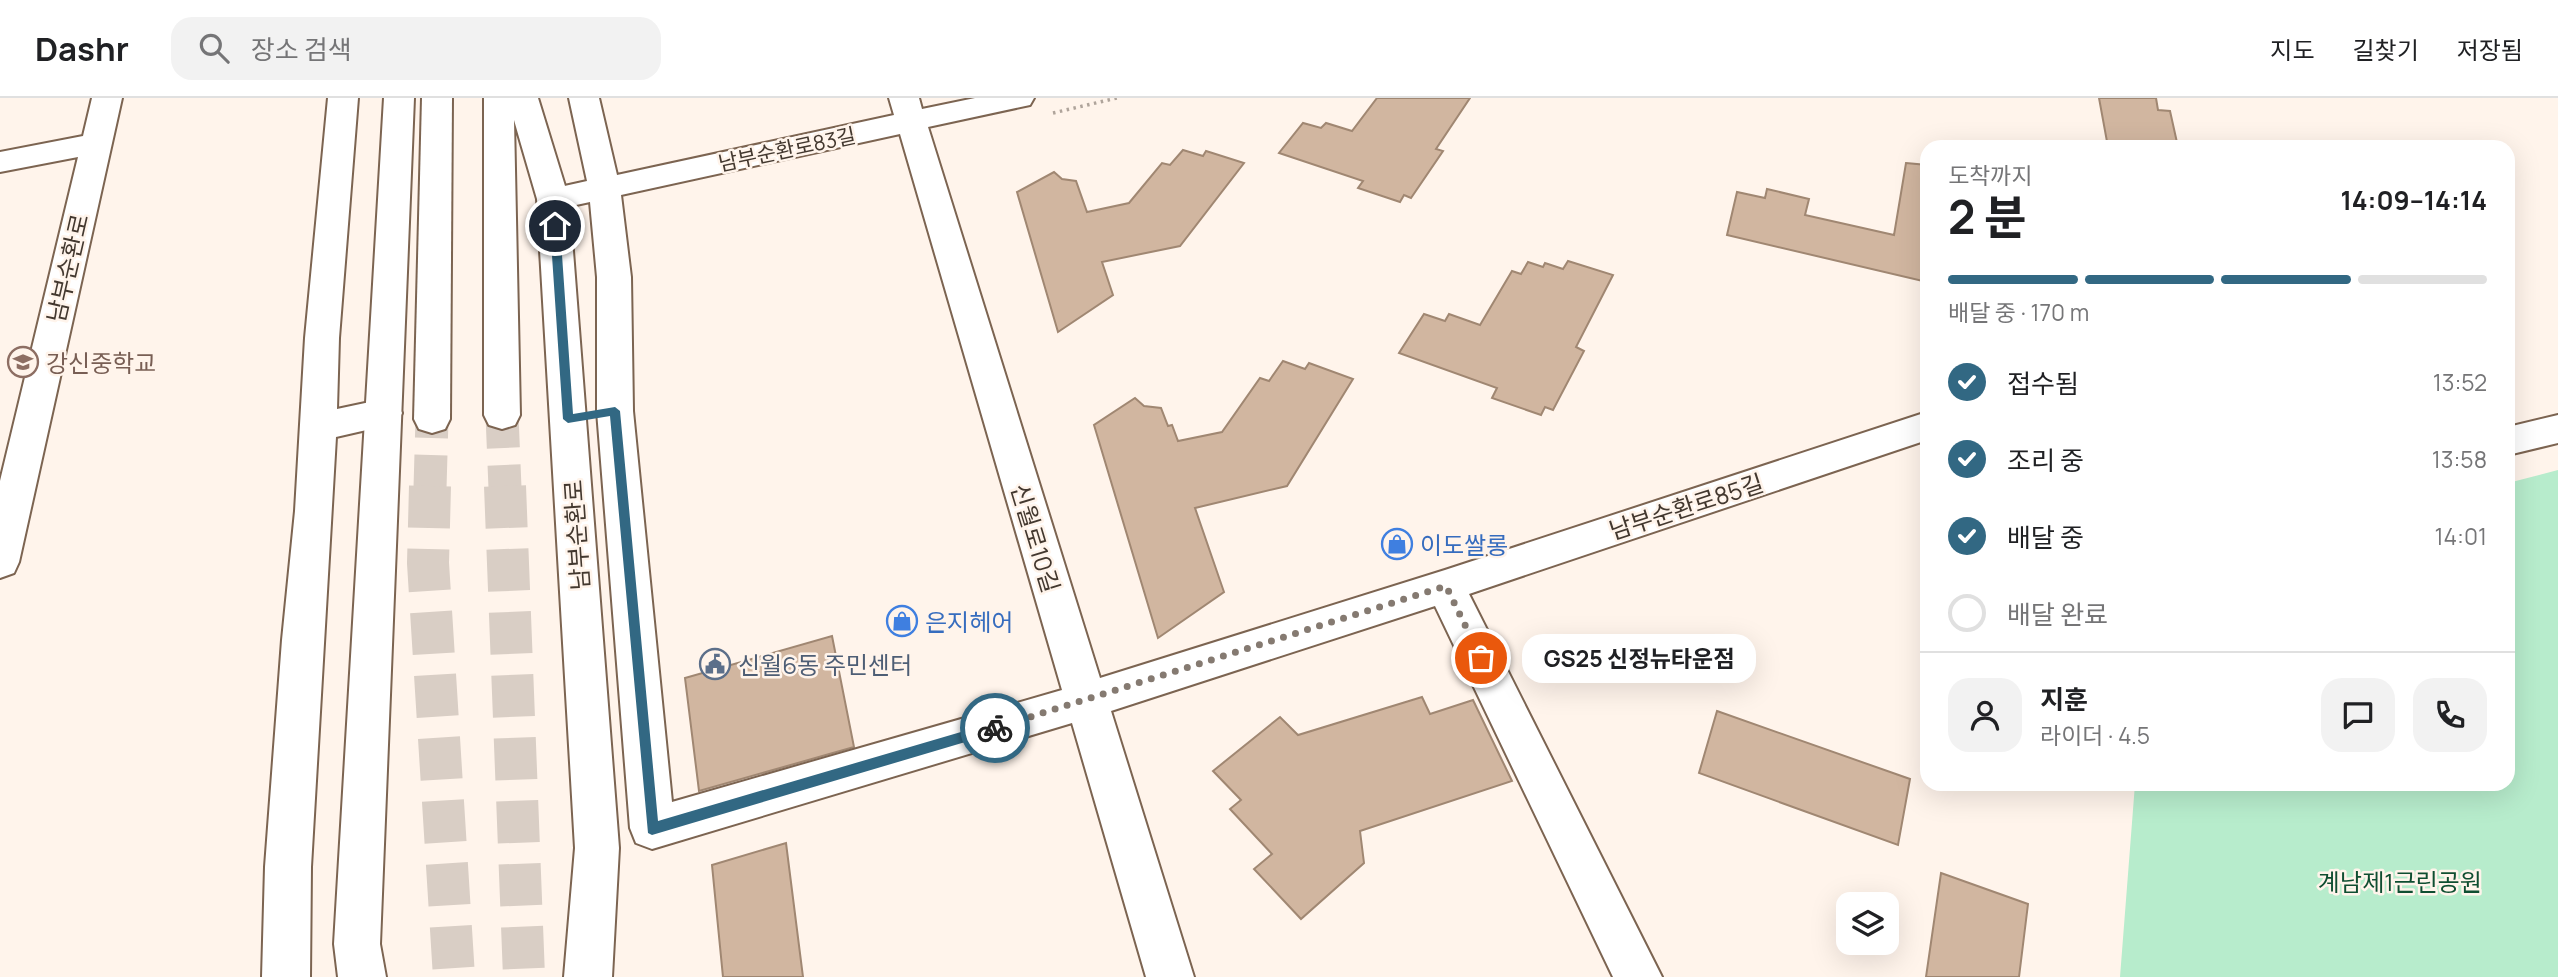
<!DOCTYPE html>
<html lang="ko">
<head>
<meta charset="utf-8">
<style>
	body { margin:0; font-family:Manrope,"Noto Sans KR",sans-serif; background:#f2f2f2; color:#202124; height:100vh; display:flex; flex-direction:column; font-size:26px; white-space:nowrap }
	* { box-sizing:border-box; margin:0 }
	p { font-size:23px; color:#757577 }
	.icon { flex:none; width:38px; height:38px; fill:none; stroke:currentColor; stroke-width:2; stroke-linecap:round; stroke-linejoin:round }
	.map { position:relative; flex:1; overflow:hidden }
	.details { position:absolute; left:1920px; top:42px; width:595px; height:651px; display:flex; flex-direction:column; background:#fff; border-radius:21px; box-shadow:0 7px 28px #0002 }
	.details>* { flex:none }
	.controls { position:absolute; left:1836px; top:794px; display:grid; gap:14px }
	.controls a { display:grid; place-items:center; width:63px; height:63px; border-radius:14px; background:#fff; box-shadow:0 7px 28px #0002; font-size:35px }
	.pin { position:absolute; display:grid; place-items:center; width:60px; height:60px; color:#fff; margin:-30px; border:4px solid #fff; border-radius:50%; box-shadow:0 2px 7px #0007 }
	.courier { position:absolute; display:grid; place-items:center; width:70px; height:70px; margin:-35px; border:5px solid #326883; border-radius:50%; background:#fff; color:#222; box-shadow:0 2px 9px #0007 }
	.bubble { position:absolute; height:49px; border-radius:21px; background:#fff; box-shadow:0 7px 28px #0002; font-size:23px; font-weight:700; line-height:49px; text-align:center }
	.summary em { font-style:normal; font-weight:700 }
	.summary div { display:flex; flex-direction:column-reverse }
	.summary { display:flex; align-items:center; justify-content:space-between; height:119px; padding:0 28px }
	h1 { font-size:46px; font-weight:700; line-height:52px }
	.bar { display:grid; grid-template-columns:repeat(4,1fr); gap:10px 7px; align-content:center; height:84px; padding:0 28px }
	.bar i { height:9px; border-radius:5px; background:#e0e0e0 }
	.bar .on { background:#326883 }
	.bar p { grid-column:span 4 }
	.line { display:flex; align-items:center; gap:18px; padding:0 28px; border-top:2px solid #e0e0e0 }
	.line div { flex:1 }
	.round { display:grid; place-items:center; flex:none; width:74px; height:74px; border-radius:21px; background:#f2f2f2 }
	ol { padding:0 28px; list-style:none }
	li { display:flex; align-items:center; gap:21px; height:77px }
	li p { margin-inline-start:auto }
	li .icon { padding:7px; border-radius:50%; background:#326883; color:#fff; stroke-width:4 }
	li:last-child { color:#757577 }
	li i { width:38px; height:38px; border:4px solid #e0e0e0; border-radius:50% }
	header { display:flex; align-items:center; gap:42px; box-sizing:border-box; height:98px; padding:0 35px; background:#fff; border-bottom:2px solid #e0e0e0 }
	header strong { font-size:33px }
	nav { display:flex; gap:38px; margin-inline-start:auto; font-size:24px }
	.search { width:490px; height:63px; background:#f2f2f2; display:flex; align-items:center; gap:18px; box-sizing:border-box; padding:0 24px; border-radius:21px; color:#757577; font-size:26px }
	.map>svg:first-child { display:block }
	.green { fill:#b7eccc }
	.building { fill:#d1b6a0; stroke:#a08772; stroke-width:2 }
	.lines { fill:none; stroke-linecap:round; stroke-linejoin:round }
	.major-tunnel-far1 { stroke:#d9cec5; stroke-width:33; stroke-dasharray:33 17; stroke-linecap:butt }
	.major-tunnel { stroke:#d9cec5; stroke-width:42; stroke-dasharray:42 21; stroke-linecap:butt }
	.minor-casing { stroke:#7c6451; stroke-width:4 }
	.major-casing { stroke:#7c6451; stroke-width:4 }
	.path { stroke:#afa49b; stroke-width:3.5; stroke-dasharray:2.5 4.5; stroke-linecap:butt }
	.minor { fill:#fff; fill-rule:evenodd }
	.major { fill:#fff; fill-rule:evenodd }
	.route { fill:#326883 }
	.done { stroke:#857a71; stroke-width:7; stroke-dasharray:0 12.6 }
	.labels { text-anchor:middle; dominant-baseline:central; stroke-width:5; stroke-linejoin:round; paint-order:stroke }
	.far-street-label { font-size:21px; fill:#43382f; stroke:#fff4eb }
	.street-label { font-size:24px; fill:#43382f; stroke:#fff4eb }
	.education-label { font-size:24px; fill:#785e54; stroke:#fff4eb; text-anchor:start }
	.shop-label { font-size:24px; fill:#366cbe; stroke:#fff4eb; text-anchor:start }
	.service-label { font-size:24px; fill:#4e5e75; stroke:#fff4eb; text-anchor:start }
	.park-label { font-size:24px; fill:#0f4e31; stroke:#fff4eb }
</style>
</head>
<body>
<header>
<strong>Dashr</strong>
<div class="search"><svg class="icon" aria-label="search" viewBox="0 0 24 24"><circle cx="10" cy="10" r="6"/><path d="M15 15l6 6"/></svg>장소 검색</div>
<nav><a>지도</a><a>길찾기</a><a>저장됨</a></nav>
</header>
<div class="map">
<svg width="2558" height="879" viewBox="0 0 2558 879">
	<rect width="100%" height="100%" fill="#fff4eb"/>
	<path class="green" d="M2558,372V879H2120L2135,686H2508V385Z"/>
	<g class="building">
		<path d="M1377,0H1470L1436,51L1443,53L1411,100L1404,97L1400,104L1358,90L1363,83L1279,55L1303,25L1321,30L1326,25L1352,33Z"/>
		<path d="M2099,0H2156L2158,12L2170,13L2178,49H2108Z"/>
		<path d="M1183,52L1203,58L1206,53L1244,65L1180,148L1102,164L1113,197L1058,234L1017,94L1054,74L1062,81L1076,83L1087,114L1129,105L1162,65L1170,67Z"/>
		<path d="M1906,65L1927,67V184L1727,137L1737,94L1765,100L1767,91L1809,101L1805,117L1894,137Z"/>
		<path d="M1568,163L1613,177L1576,249L1584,253L1553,312L1545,309L1541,317L1492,300L1497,290L1399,255L1424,216L1445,223L1449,216L1480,227L1512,173L1521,176L1528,164L1543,169L1545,165L1563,171Z"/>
		<path d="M1283,263L1305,271L1309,265L1353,281L1287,388L1195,410L1224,494L1158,540L1094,327L1135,300L1144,308L1161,310L1168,328L1172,327L1178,343L1222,334L1260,280L1269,283Z"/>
		<path d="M832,538L854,649L699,693L685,580Z"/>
		<path d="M1422,599L1430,616L1473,602L1512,683L1360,733L1364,765L1301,821L1254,771L1272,756L1230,711L1241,702L1213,673L1280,619L1298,637Z"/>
		<path d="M1717,613L1910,681L1898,747L1699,675Z"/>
		<path d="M786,745L803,879H723L712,767Z"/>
		<path d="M1941,775L2028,806L2019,879H1926Z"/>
	</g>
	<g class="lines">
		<g class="major-tunnel-far1">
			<path d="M502,317L505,390"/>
			<path d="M430,390L432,321"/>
		</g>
		<g class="major-tunnel">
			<path d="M430,388L428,465L454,879"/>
			<path d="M505,388L524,879"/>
		</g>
		<g class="minor-casing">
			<g id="minor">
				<path d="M92,0H122L19,464L14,475L0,480V383L78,59L0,74V54L83,38Z"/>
				<path d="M328,0H358L339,240L337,311L384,301L397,305L402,315L397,325L336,339L311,769L310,879H262L265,769L282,542L295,413L305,240Z"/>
				<path d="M569,0H599L617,77L894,17L889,0H919L922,11L975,0H1034L1030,7L928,29L1100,580L1445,472L1927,314V342L1469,496L1662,879H1613L1435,508L1111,613L1194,879H1146L1072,625L652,751L636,745L630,730L597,313V179L590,104L553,112L542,109L537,101L542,93L587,83ZM900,36L1062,592L672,704L633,313L631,179L621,97Z"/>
				<path d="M2558,317V345L2508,357V329Z"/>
			</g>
		</g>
		<g class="major-casing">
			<g id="major">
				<path d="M384,0H414L380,846L386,879H338L334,846Z"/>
				<path d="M422,0H452L450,321L445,331L432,335L419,331L414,321Z"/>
				<path d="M484,0H538L569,101L619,750L612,879H564L575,750L537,101L514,22L520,317L515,327L502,331L489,327L484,317Z"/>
			</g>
		</g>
		<path class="path" d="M1053,15L1117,0"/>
		<use href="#minor" class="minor"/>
		<use href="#major" class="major"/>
	</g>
	<path class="route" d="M555,125L560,128L573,316L615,309L620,313L658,723L995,624L1001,630L999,634L652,737L648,735L610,318L568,325L563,321L550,128Z"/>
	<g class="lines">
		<path class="done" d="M995,630L1446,488L1481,560"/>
	</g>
	<defs>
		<g id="school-ring" transform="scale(1.575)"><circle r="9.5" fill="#fff4eb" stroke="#8d6e63" stroke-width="1.5"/><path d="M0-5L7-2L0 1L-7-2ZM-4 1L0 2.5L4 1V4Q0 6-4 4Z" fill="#8d6e63"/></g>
		<g id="shop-ring" transform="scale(1.575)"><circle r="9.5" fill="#fff4eb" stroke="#3f7fe0" stroke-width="1.5"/><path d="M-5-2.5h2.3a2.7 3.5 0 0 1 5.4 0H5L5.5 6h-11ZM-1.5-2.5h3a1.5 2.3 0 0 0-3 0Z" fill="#3f7fe0"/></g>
		<g id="civic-ring" transform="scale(1.575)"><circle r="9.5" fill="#fff4eb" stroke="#5c6f8a" stroke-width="1.5"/><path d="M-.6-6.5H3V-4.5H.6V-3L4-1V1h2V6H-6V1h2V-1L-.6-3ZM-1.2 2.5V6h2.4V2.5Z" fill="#5c6f8a"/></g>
	</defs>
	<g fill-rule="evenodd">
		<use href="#school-ring" x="23" y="264"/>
		<use href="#shop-ring" x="1397" y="446"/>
		<use href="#shop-ring" x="902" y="523"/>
		<use href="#civic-ring" x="715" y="566"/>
	</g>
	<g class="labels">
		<g class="far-street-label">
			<text transform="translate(787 51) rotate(-12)">남부순환로83길</text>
		</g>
		<g class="street-label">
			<text transform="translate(67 170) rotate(-77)">남부순환로</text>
			<text transform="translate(1686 408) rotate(-18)">남부순환로85길</text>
			<text transform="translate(576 437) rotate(-94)">남부순환로</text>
			<text transform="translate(1036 440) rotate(73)">신월로10길</text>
		</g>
		<g class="education-label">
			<text x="46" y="264">강신중학교</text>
		</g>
		<g class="shop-label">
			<text x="1420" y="446">이도쌀롱</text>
			<text x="925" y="523">은지헤어</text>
		</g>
		<g class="service-label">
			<text x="738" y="566">신월6동 주민센터</text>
		</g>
		<g class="park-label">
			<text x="2400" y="783">계남제1근린공원</text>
		</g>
	</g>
</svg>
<div class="controls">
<a><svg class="icon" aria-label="layers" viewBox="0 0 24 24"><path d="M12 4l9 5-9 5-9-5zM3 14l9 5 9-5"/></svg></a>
</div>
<div class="pin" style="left:1481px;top:560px;background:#ea580c"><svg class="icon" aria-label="bag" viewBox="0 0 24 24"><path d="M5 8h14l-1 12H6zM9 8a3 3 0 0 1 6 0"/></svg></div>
<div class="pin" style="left:555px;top:128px;background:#1f2937"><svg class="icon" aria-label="home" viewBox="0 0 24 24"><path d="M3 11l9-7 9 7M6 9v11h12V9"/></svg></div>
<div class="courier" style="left:995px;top:630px"><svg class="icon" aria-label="bike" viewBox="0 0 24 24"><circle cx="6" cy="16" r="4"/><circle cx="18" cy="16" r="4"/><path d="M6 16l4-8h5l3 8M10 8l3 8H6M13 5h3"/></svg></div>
<div class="bubble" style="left:1522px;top:536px;width:234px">GS25 신정뉴타운점</div>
<section class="details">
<div class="summary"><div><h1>2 분</h1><p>도착까지</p></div><em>14:09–14:14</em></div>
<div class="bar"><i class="on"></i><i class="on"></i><i class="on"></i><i></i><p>배달 중 · 170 m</p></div>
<ol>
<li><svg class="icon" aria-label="check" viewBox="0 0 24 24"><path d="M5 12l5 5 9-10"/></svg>접수됨<p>13:52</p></li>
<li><svg class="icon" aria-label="check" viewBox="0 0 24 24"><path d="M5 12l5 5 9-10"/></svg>조리 중<p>13:58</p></li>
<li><svg class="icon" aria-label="check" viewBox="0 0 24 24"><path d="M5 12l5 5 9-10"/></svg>배달 중<p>14:01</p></li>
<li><i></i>배달 완료</li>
</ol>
<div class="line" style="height:126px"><a class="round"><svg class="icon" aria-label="person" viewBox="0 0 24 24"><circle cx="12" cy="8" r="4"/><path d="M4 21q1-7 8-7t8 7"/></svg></a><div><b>지훈</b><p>라이더 · 4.5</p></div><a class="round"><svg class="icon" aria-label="chat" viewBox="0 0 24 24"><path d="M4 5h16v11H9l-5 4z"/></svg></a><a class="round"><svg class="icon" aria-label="phone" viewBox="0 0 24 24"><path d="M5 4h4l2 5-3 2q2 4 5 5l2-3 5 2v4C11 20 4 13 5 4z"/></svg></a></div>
</section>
</div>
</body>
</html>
